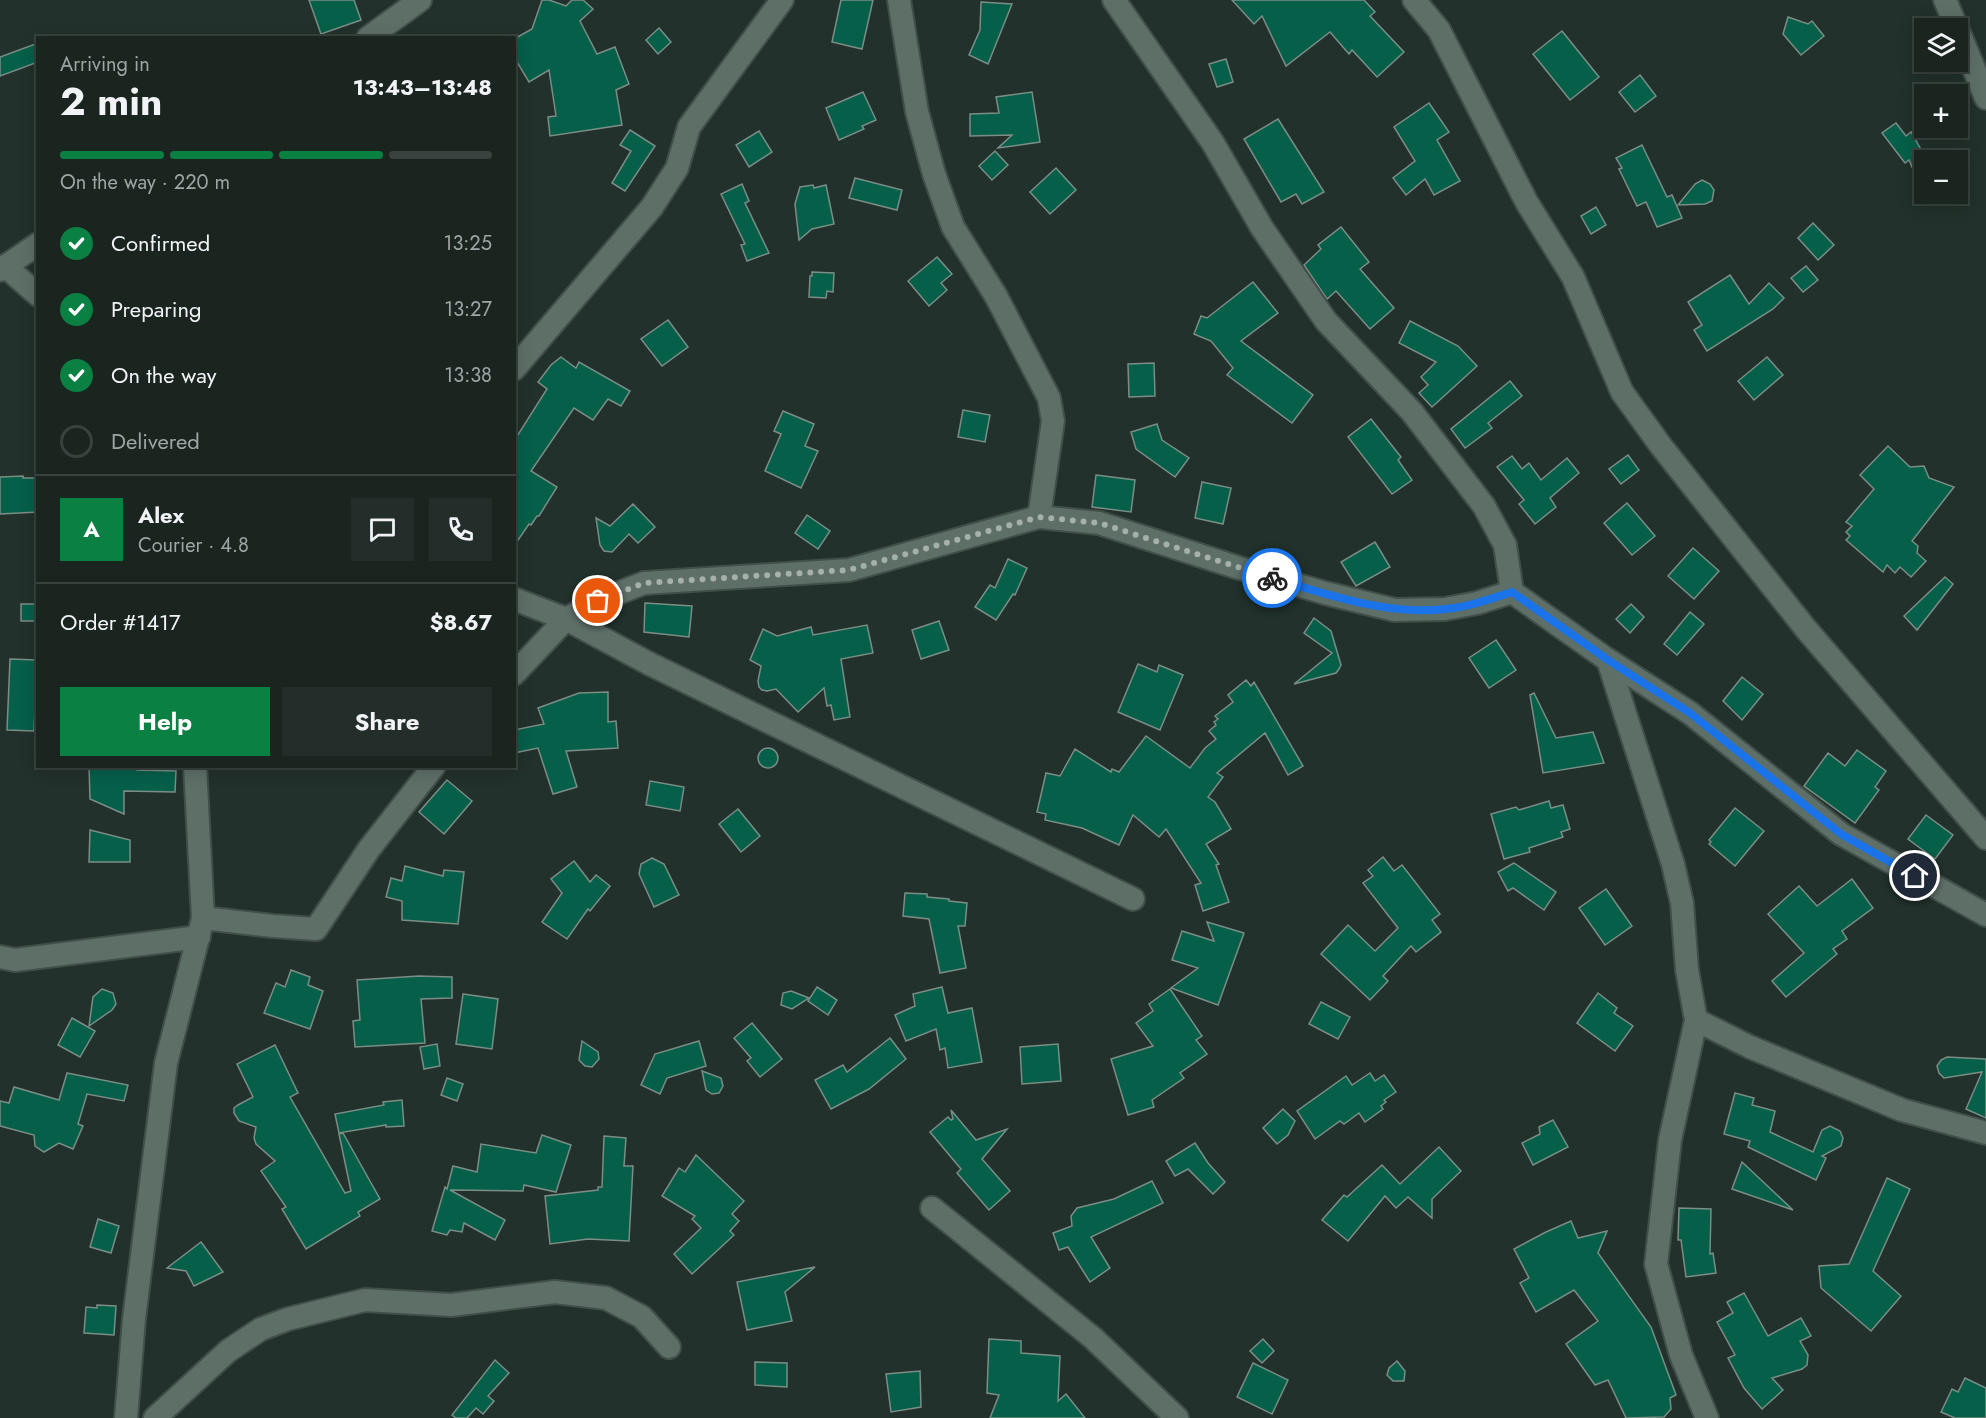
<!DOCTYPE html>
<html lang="en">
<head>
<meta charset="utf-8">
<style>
	body { margin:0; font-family:Jost,sans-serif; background:#232d29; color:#f1f3f6; height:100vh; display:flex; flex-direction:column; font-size:22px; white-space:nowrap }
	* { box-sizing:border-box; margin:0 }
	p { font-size:20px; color:#9fa5a5 }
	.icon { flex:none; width:33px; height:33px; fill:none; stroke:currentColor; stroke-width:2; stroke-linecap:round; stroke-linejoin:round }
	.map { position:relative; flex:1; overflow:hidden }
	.sheet { position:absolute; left:36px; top:36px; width:480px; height:732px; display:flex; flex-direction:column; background:#1a2520; border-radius:0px; box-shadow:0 3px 15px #0003,0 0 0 2px #38423e }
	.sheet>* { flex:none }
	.buttons { position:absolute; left:1914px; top:18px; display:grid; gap:12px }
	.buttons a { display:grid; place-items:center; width:54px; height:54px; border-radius:0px; background:#1a2520; box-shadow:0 3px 15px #0003,0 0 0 2px #38423e; font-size:30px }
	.pin { position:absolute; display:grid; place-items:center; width:51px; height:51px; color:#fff; margin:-26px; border:3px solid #fff; border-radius:50%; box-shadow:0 2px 6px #0007 }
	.courier { position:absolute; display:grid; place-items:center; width:60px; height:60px; margin:-30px; border:4px solid #1a73e8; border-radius:50%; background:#fff; color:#222; box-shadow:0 2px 8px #0007 }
	.summary em { font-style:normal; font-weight:700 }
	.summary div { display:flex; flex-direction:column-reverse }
	.summary { display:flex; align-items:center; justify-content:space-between; height:102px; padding:0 24px }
	h1 { font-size:39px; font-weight:700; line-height:45px }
	.bar { display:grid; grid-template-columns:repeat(4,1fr); gap:9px 6px; align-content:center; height:72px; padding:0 24px }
	.bar i { height:8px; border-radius:4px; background:#38423e }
	.bar .current { background:#0b8043 }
	.bar p { grid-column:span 4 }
	.line { display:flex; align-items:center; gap:15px; padding:0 24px; border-top:2px solid #38423e }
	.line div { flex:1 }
	.round { display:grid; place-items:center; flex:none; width:63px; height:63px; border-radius:0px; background:#232d29 }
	ol { padding:0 24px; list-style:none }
	li { display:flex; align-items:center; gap:18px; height:66px }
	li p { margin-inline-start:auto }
	li .icon { padding:6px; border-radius:50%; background:#0b8043; color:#fff; stroke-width:4 }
	li:last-child { color:#9fa5a5 }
	li i { width:33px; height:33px; border:3px solid #38423e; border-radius:50% }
	.primary-button { display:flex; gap:12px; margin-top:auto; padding:12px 24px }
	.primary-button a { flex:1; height:69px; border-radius:0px; background:#0b8043; color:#fff; font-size:24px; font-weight:700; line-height:69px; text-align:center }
	.primary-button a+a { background:#232d29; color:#f1f3f6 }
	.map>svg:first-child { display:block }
	.building { fill:#065f49; stroke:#7b8d86; stroke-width:1.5 }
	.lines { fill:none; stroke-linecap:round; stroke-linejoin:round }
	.street-casing { stroke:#414e49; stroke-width:26 }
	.street { stroke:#5e6f68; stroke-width:22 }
	.done { stroke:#a5b0ab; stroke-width:6; stroke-dasharray:0 10.8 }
	.route { stroke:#1a73e8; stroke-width:8 }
</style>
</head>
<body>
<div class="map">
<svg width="1986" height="1418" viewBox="0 0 1986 1418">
	<rect width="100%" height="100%" fill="#22312b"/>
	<g class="building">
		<path d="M309,0H354L361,20L321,34Z"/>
		<path d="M542,0H549L566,6L572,0H583L593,9L580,21L597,54L615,47L629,84L616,90L622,125L550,136L548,117L556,116L549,70L529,82L514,57V39L532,29Z"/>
		<path d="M841,0H873L862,49L832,42Z"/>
		<path d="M1232,0H1364L1375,12L1370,16L1404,52L1377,77L1352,50L1349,54L1330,32L1286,66L1262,16L1254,24Z"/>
		<path d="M981,2L1012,4L988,64L969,55L980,30Z"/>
		<path d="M1788,17L1808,24L1812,21L1824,36L1801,55L1783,34Z"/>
		<path d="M659,28L671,42L658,54L646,40Z"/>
		<path d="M1562,31L1599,77L1570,100L1533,54Z"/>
		<path d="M38,43V62L0,76V57Z"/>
		<path d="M1226,59L1233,82L1217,87L1209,64Z"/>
		<path d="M1640,75L1656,96L1635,112L1619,92Z"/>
		<path d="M863,92L876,120L862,126L864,129L839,140L826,108Z"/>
		<path d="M1032,92L1040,142L998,148L1012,135L970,136V114L999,113L996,97Z"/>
		<path d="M1429,103L1449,132L1437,140L1460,181L1434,195L1425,179L1406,195L1393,178L1415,161L1394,127Z"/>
		<path d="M1278,119L1324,192L1302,204L1296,194L1281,202L1244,139Z"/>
		<path d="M1896,123L1906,136L1911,132L1927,160H1924V194L1909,160L1905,163L1882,133Z"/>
		<path d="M630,130L655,146L625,191L612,183L631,151L620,145Z"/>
		<path d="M759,131L772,152L749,167L736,145Z"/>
		<path d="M1642,145L1667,197L1672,195L1682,218L1657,227L1646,202L1637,206L1619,169L1622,168L1616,158Z"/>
		<path d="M995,151L1008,165L992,180L979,166Z"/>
		<path d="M1056,168L1076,190L1050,214L1030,192Z"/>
		<path d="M855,178L902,190L897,210L849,198Z"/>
		<path d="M1702,180L1710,184L1714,190L1712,201L1705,204L1678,205L1695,184Z"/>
		<path d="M742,184L749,201L745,203L769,253L747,261L741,245L745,244L721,194Z"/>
		<path d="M813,185L814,188L826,185L834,224L812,229L799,240L795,204L800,187Z"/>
		<path d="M1596,207L1606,225L1591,234L1581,216Z"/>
		<path d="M1813,223L1834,245L1818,260L1798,238Z"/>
		<path d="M1341,227L1369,262L1360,269L1394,308L1370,329L1336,291L1327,299L1304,265L1321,249L1318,245Z"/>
		<path d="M937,257L952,274L941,283L947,290L929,306L908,281Z"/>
		<path d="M1806,266L1818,280L1803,292L1791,278Z"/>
		<path d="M812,272L834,273L833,292L827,291L826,298L809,297L810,276H812Z"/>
		<path d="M1730,275L1749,304L1769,283L1784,298L1773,309L1707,351L1694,330L1702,325L1688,302Z"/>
		<path d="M1253,282L1278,313L1241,341L1313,395L1292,423L1227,375L1233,368L1211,341L1194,334L1201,316L1207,318Z"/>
		<path d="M668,320L688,347L662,366L641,339Z"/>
		<path d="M1410,321L1458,346L1477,366L1432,407L1419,393L1428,385L1421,377L1436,362L1399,343Z"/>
		<path d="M561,357L576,368L579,362L630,391L621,406L608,399L593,420L574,408L531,471L557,487L539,516H537L531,525L529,524L514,546V441L547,389L538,382L551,365Z"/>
		<path d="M1767,357L1783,375L1754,400L1738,381Z"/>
		<path d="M1154,363L1155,396L1129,397L1128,364Z"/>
		<path d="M1510,381L1522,396L1488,423L1492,428L1465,448L1451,429Z"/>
		<path d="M963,410L990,415L985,442L958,437Z"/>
		<path d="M783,411L814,424L805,446L818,451L801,488L765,471L781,434L774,431Z"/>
		<path d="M1371,419L1401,457L1398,460L1412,480L1392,494L1348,437Z"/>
		<path d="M1157,424L1162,440L1189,458L1175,477L1136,449L1131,432Z"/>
		<path d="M1888,446L1910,467L1924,466L1929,478L1954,487L1912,541L1918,546L1917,553L1926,561L1911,577L1900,567L1895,573L1887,565L1883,572L1846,540L1850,536L1846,532L1852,526L1846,522L1874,489L1860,475Z"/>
		<path d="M1628,455L1639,470L1621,484L1609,469Z"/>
		<path d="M1512,456L1522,469L1529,463L1541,480L1567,458L1579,473L1550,498L1556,507L1535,524L1519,504L1524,500L1497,467Z"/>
		<path d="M1096,475L1135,480L1131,512L1092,507Z"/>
		<path d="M23,476V478H38V512L0,514V477Z"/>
		<path d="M1202,482L1231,488L1223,524L1195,518Z"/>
		<path d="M1627,503L1655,536L1632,555L1604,523Z"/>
		<path d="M633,504L655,527L638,543L629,534L612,552L604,551L600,545L596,518L610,526Z"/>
		<path d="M807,515L830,531L818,549L795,533Z"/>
		<path d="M1375,542L1390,567L1356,586L1341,562Z"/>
		<path d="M1693,548L1719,571L1694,599L1668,576Z"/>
		<path d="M1008,559L1027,568L1015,595L1013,594L996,620L975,607L990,585L995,588Z"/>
		<path d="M1945,577L1953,584L1917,630L1904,616Z"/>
		<path d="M645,603L692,606L689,637L644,632Z"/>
		<rect x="21" y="604" width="17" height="17"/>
		<path d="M1631,604L1644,617L1630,633L1616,619Z"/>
		<path d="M1690,612L1704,624L1677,655L1664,644Z"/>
		<path d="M1314,618L1331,631L1341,665L1339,669L1336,673L1294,684L1332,653L1304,633Z"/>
		<path d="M939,621L949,650L921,659L912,630Z"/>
		<path d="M867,625L873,653L841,659L850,717L834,720L831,705L827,706L824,688L798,712L776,689L767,691L762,690L759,687L758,681L761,666L750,660L763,629L777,636L811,627L813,635Z"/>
		<path d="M1496,640L1516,670L1489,688L1469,658Z"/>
		<path d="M10,659L37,660L34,731L7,730Z"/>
		<path d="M1138,664L1157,672L1159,665L1183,675L1160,730L1118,712Z"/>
		<path d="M1742,677L1763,694L1742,720L1723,701Z"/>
		<path d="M1246,680L1251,686L1254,682L1303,766L1288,775L1265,733L1217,773L1223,777L1208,797L1215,802L1231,829L1206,844L1219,864L1216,865L1229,902L1203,911L1195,885L1201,883L1166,829L1159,837L1133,815L1119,845L1082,828L1045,820L1046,814L1037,812L1046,773L1060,776L1075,749L1111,772L1112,769L1119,772L1146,736L1190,768L1205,748L1216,739L1209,731L1216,725L1214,722L1218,719L1215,716L1233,702L1228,695Z"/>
		<path d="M608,692V722L616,721L618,748L566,751L577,787L553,794L538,748L514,753V730L544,724L538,708L579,693Z"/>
		<path d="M1534,693L1556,738L1593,732L1604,763L1543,773L1530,695Z"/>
		<circle cx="768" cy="758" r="10"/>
		<path d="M1857,750L1886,771L1875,787L1879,790L1855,823L1804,786L1828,753L1845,766Z"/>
		<path d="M89,766H137V770L176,771L175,792L124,791V814L90,799Z"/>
		<path d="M447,780L472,801L444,834L419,812Z"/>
		<path d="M650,781L684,787L680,811L646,805Z"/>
		<path d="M1549,801L1551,808L1563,805L1570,829L1561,832L1563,837L1529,848L1530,852L1504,859L1491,814L1516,807L1519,810Z"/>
		<path d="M1735,808L1764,831L1735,866L1709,844L1711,842L1709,840Z"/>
		<path d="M738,809L760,836L741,852L719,824Z"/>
		<path d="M1926,815L1953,835L1935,859L1908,839Z"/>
		<path d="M90,830L130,840V862H89Z"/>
		<path d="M1383,857L1394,871L1402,865L1440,914L1432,920L1441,932L1416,952L1411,946L1383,976L1388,981L1370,1000L1321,954L1348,925L1375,951L1398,928L1363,883L1373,876L1368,870Z"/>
		<path d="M652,858L664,864L679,895L654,907L639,874L641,864Z"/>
		<path d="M574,861L590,882L596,875L610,886L590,911L588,909L567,939L542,922L562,893L551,879Z"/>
		<path d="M1514,863L1556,892L1544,910L1513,888L1508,891L1498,872Z"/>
		<path d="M405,866L443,876L444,870L464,872L458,924L402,920V901L386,897L391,878L402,881Z"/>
		<path d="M1852,879L1873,908L1842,931L1847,939L1833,949L1837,954L1786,997L1772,981L1804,953L1768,914L1799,886L1817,906Z"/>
		<path d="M1606,889L1632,926L1605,945L1579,908Z"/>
		<path d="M905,893L927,894V897L949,899V901L967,903L965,926H958L966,968L940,973L929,919L903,916Z"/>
		<path d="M1207,922L1244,933L1218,1005L1171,988L1198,968L1172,960L1182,931L1214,941Z"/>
		<path d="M291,970L310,977L308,985L323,991L310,1029L264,1013L276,983L285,987Z"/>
		<path d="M419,976L452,977V998L421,999L425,1043L355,1047L353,1021L360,1020L357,980Z"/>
		<path d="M817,987L837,1000L828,1015L808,1001Z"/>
		<path d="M942,987L948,1013L972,1008L982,1062L948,1068L945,1048L940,1050L936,1029L906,1041L895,1015L915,1006L913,994Z"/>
		<path d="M102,989L113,993L116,1004L112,1010L89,1026L93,997Z"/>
		<path d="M1170,989L1202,1036L1196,1040L1207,1054L1180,1073L1184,1078L1152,1100L1154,1107L1128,1115L1111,1059L1153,1046L1136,1023L1153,1011L1149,1004Z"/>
		<path d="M791,991L809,998L792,1009L781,1005L783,993Z"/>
		<path d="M1598,993L1617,1008L1614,1013L1633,1026L1615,1051L1577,1023Z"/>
		<path d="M463,994L498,999L492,1049L456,1044Z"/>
		<path d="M1321,1002L1350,1017L1338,1039L1309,1024Z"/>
		<path d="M72,1018L95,1031L80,1057L58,1045Z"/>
		<path d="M752,1023L782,1059L760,1077L747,1061L751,1058L734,1038Z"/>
		<path d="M890,1038L906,1059L869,1089L831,1109L815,1080L843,1065L847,1072Z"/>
		<path d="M582,1041L598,1052L599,1059L592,1067L585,1066L579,1060Z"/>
		<path d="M699,1041L706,1066L667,1078L660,1094L641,1085L655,1054Z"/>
		<path d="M437,1044L440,1066L424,1069L420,1047Z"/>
		<path d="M1058,1044L1061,1081L1022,1084L1020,1047Z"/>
		<path d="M275,1045L298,1093L290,1097L345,1193L351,1191L339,1134L343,1133L380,1199L358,1212L360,1216L306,1249L282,1209L286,1207L261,1171L275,1161L256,1144L254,1138L256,1127L239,1121L234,1113V1108L238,1105L253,1097L237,1064Z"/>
		<path d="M1947,1057L1986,1059V1118L1966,1109L1982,1072L1944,1078L1939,1073L1937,1066L1941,1060Z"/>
		<path d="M702,1071L721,1078L723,1086L719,1093L712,1094L706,1090Z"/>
		<path d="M67,1073L128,1085L124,1101L87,1094L78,1124L83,1126L73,1149L59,1143L44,1152L35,1146L34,1135L0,1126V1101L9,1103L14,1087L59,1100Z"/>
		<path d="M1370,1073L1375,1081L1384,1075L1396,1092L1384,1100L1386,1102L1381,1106L1383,1109L1365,1122L1359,1113L1344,1124L1340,1121L1315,1139L1297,1111L1346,1076L1352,1085Z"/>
		<path d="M447,1078L463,1084L457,1101L441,1095Z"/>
		<path d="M1735,1093L1754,1098L1752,1105L1775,1111L1770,1132L1813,1152L1822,1130L1830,1126L1840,1131L1843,1138L1841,1146L1822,1156L1826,1158L1816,1180L1748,1147L1750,1141L1724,1134Z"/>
		<path d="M402,1100L404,1126L386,1127V1125L339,1133L335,1114L384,1105L383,1102Z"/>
		<path d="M1283,1109L1295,1121L1288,1135L1277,1144L1263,1128Z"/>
		<path d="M951,1110L976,1140L1007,1129L982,1159L1010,1191L989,1210L957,1173L961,1169L930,1132L948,1117L951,1120L953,1119Z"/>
		<path d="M1553,1120L1568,1147L1533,1165L1522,1143L1540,1134L1539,1127Z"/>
		<path d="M542,1135L571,1145L556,1192L524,1185L523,1191L450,1190L505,1220L495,1240L464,1223L462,1232L450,1230L447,1235L432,1231L445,1187L447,1189L453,1166L477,1172L481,1144L536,1153Z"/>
		<path d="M604,1136L626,1138L624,1166H633L629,1241L588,1239L550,1244L545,1196L598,1190V1187H602Z"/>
		<path d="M1195,1143L1208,1163L1225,1182L1213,1194L1188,1169L1175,1176L1166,1161Z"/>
		<path d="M1439,1147L1461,1171L1432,1199V1218L1408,1197L1396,1208L1385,1196L1348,1241L1322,1220L1344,1195L1347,1197L1382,1165L1400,1184Z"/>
		<path d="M696,1155L744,1201L732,1214L739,1221L730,1231L734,1235L692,1274L674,1254L701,1228L692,1219L695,1216L662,1196L679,1168L685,1172Z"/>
		<path d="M1742,1162L1793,1210L1732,1189Z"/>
		<path d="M1887,1178L1910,1189L1873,1271L1901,1296L1871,1331L1821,1288L1819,1266L1849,1264Z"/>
		<path d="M1152,1181L1163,1203L1091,1237L1110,1268L1090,1282L1068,1247L1059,1250L1053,1233L1072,1226L1071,1216L1077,1208L1114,1199Z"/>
		<path d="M1679,1208L1711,1209L1710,1254L1713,1253L1716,1273L1686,1277L1681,1240H1678Z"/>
		<path d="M98,1219L119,1226L111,1253L90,1247Z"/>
		<path d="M1571,1221L1578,1238L1607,1231L1598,1253L1651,1327L1676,1395L1670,1398L1671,1409L1664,1417L1626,1418L1608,1380L1595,1385L1566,1344L1598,1321L1574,1290L1536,1312L1520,1283L1529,1278L1514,1249L1546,1232Z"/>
		<path d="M201,1242L223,1272L194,1286L186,1271L167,1268Z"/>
		<path d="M815,1267L785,1292L792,1321L747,1330L737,1282Z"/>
		<path d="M1744,1293L1768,1336L1801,1318L1811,1336L1800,1341L1808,1355L1807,1365L1802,1369L1772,1378L1783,1390L1762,1409L1744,1388L1728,1358L1735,1355L1717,1322L1733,1313L1727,1302Z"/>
		<path d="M97,1305L116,1306L114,1335L84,1333L86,1307L97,1308Z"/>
		<path d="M989,1339L1021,1341V1353L1060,1356L1058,1401L1066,1394L1085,1418H990L999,1395L987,1393Z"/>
		<path d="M1263,1339L1274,1351L1262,1363L1250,1351Z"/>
		<path d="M495,1360L509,1373L488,1396L494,1401L483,1414L476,1408L467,1418H456L452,1415Z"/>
		<path d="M1397,1361L1405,1371L1404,1381H1393L1387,1375L1389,1368Z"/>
		<path d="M755,1362L787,1363V1387L755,1385Z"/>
		<path d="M1253,1363L1288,1380L1272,1414L1237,1397Z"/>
		<path d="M920,1371L921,1407L891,1412L886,1374Z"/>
		<path d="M1965,1378L1986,1388V1418H1955L1941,1412L1952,1389L1958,1392Z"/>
	</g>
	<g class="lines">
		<g class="street-casing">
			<g id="street">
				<path d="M899,0L917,112L934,174L953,227L996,296L1049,398L1053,421L1039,517"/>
				<path d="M1114,0L1213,143L1262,228L1326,321L1412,412L1484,506L1505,545L1512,592"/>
				<path d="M1414,0L1439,30L1526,201L1573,277L1622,392L1661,446L1806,629L1986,838"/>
				<path d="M1945,0L1957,28"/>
				<path d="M1958,30L1986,98"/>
				<path d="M368,38L420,0"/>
				<path d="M5,266L38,295"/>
				<path d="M0,270L38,244"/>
				<path d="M514,369L652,207L677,168L689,127L782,0"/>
				<path d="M514,599L566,619L598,601L644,583L849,570L1039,517L1099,523L1236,567L1325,593L1395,610L1445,609L1477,603L1512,592L1608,660L1690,713L1841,834L1986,915"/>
				<path d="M1608,660L1673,864L1682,903L1687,970L1696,1020L1670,1140L1656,1264L1681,1355L1707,1418"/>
				<path d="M514,674L566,619L650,664L1133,899"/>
				<path d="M203,918L273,926L316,929L369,849L434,766"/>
				<path d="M0,957L15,960L199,937"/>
				<path d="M1696,1020L1750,1047L1902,1110L1986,1133"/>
				<path d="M932,1208L1093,1338L1177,1418"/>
				<path d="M126,1418L134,1319L166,1063L203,918L195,766"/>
				<path d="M155,1418L228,1351L261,1329L288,1319L365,1300L451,1305L555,1292L606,1298L642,1317L669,1347"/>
			</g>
		</g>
		<use href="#street" class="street"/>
	</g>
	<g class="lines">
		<path class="done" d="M598,601L644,583L849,570L1039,517L1099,523L1272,578"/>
		<path class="route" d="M1272,578C1327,594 1387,616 1445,609C1468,607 1490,599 1512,592L1608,660L1690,713L1841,834L1915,876"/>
	</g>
</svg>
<div class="buttons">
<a><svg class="icon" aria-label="layers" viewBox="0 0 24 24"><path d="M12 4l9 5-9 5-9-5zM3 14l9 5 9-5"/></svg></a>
<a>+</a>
<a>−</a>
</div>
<div class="pin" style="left:598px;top:601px;background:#ea580c"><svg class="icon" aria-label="bag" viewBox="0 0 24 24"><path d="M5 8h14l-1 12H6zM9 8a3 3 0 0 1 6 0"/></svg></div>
<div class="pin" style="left:1915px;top:876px;background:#1f2937"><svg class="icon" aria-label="home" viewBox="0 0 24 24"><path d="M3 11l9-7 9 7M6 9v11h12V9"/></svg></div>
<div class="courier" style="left:1272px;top:578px"><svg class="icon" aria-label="bike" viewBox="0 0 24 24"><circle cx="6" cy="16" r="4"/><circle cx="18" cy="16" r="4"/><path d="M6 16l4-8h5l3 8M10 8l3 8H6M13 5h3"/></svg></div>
<section class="sheet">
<div class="summary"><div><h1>2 min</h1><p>Arriving in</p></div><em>13:43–13:48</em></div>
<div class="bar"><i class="current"></i><i class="current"></i><i class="current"></i><i></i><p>On the way · 220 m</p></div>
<ol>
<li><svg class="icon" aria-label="check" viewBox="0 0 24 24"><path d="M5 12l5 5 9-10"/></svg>Confirmed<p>13:25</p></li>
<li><svg class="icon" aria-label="check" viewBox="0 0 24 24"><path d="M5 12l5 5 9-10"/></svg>Preparing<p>13:27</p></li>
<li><svg class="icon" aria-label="check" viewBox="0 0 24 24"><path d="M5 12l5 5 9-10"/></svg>On the way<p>13:38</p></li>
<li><i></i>Delivered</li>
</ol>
<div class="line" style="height:108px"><b class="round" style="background:#0b8043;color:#fff">A</b><div><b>Alex</b><p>Courier · 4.8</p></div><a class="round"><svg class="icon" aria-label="chat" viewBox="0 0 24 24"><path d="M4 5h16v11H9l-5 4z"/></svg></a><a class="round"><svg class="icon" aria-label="phone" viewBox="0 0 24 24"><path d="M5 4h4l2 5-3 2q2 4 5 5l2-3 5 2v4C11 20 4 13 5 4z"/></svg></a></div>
<div class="line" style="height:78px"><div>Order #1417</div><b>$8.67</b></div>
<div class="primary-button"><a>Help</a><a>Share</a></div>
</section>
</div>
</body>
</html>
